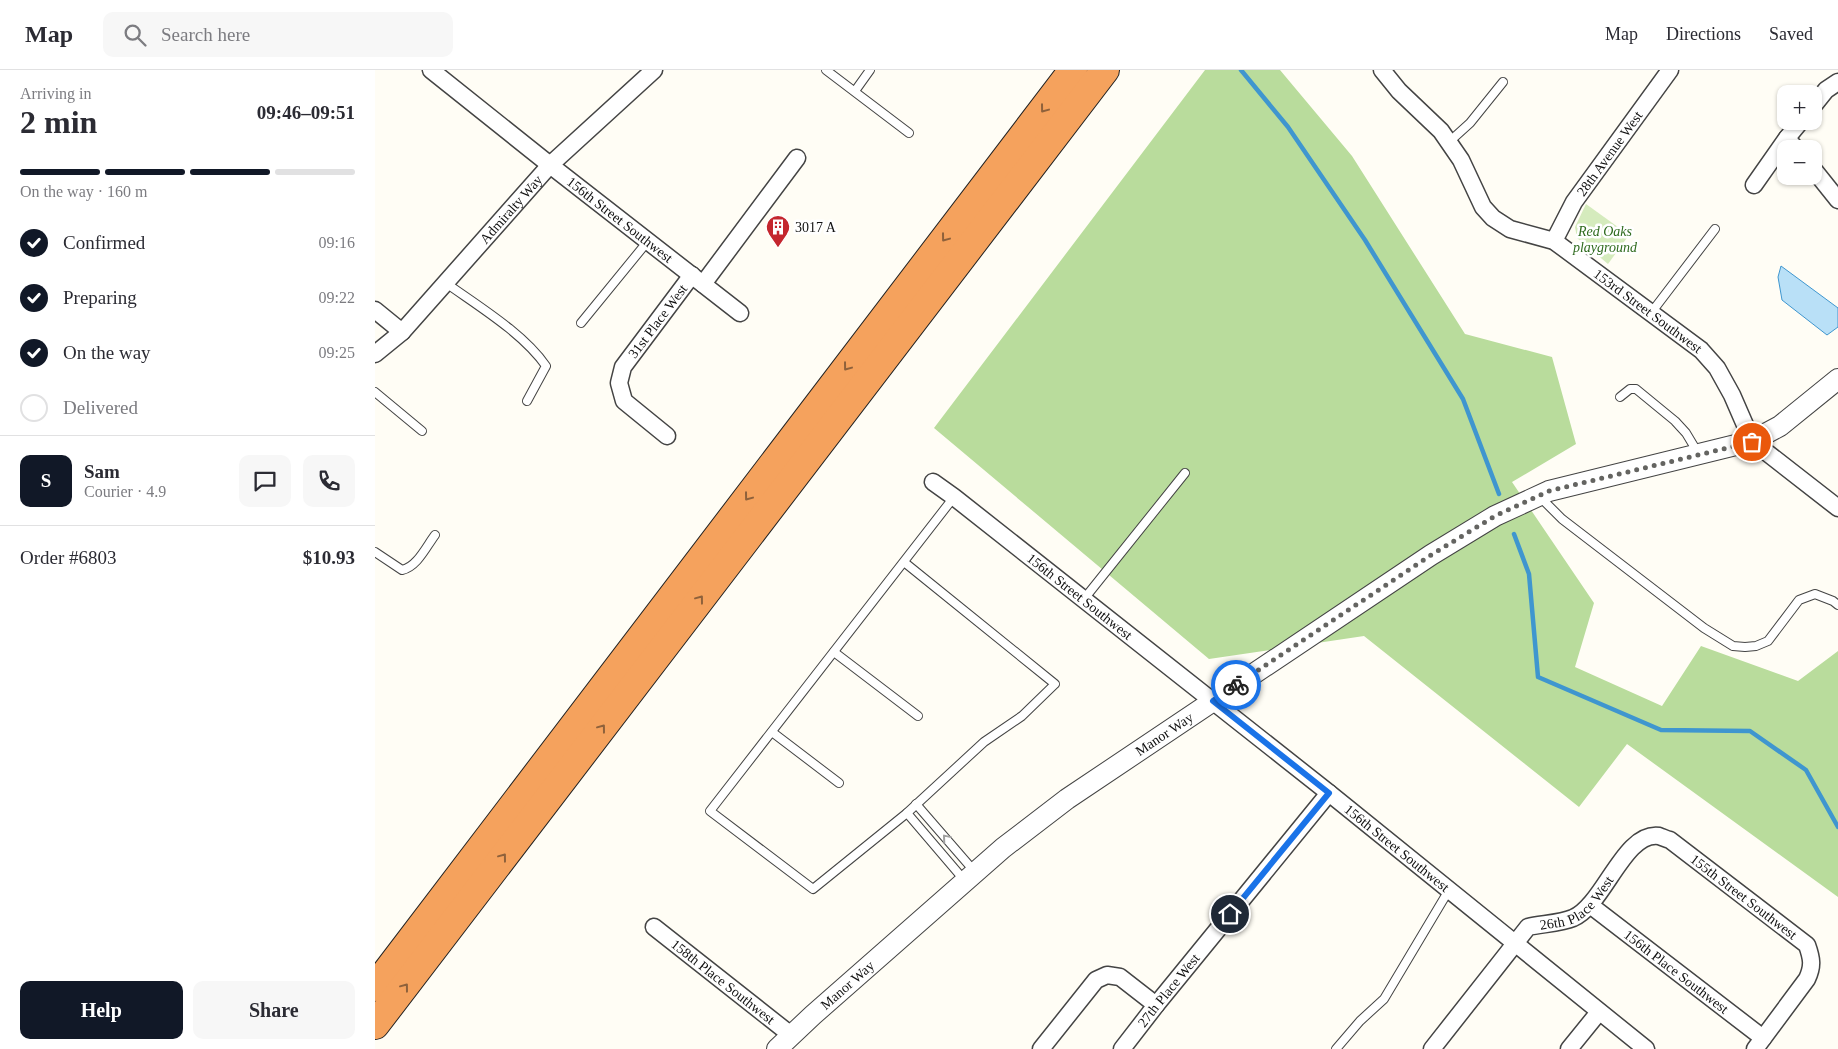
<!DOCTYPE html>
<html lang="en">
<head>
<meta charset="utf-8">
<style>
	body { margin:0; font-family:"Times New Roman",serif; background:#f7f7f7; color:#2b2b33; height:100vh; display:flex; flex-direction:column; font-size:19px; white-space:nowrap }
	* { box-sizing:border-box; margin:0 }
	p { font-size:16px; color:#7c7c81 }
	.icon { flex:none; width:28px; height:28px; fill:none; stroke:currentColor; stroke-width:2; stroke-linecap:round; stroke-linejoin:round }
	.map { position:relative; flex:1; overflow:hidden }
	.details { display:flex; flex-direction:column; background:#fff; width:375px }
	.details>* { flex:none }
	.tools { position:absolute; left:1402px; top:15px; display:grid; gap:10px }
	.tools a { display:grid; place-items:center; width:45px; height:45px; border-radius:10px; background:#fff; box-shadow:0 1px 4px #0004; font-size:25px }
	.pin { position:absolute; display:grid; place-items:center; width:42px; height:42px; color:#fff; margin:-21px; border:2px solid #fff; border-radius:50%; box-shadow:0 1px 5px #0007 }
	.courier { position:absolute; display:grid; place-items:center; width:50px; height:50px; margin:-25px; border:4px solid #1a73e8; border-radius:50%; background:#fff; color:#222; box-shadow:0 1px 6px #0007 }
	.overview em { font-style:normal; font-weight:700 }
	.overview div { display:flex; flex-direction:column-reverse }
	.overview { display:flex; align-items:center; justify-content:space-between; height:85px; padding:0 20px }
	h1 { font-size:32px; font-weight:700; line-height:38px }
	.bar { display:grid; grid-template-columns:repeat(4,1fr); gap:8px 5px; align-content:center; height:60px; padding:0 20px }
	.bar i { height:6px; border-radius:4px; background:#e1e1e2 }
	.bar .active { background:#111827 }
	.bar p { grid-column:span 4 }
	.line { display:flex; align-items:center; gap:12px; padding:0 20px; border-top:1px solid #e1e1e2 }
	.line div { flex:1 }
	.round { display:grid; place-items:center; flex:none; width:52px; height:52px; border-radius:10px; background:#f7f7f7 }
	ol { padding:0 20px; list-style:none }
	li { display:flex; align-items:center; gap:15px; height:55px }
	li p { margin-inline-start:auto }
	li .icon { padding:5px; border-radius:50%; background:#111827; color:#fff; stroke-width:4 }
	li:last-child { color:#7c7c81 }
	li i { width:28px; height:28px; border:2px solid #e1e1e2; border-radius:50% }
	.cta { display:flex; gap:10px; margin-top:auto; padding:10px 20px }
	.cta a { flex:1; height:58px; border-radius:10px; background:#111827; color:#fff; font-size:20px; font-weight:700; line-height:58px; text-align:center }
	.cta a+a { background:#f7f7f7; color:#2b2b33 }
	header { display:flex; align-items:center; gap:30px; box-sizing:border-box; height:70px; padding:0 25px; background:#fff; border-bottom:1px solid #e1e1e2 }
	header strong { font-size:24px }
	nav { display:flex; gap:28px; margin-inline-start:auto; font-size:18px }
	.search { width:350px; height:45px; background:#f7f7f7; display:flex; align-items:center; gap:12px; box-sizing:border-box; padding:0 18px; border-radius:10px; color:#7c7c81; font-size:19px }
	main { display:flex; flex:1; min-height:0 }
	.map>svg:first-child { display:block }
	.green { fill:#d5ebbd }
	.forest { fill:#b9dc9c }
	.water { fill:#b9e0f7; stroke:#3f96cf }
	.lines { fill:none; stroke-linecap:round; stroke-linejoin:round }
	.stream { stroke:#3f96cf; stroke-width:4.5 }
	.service-casing { stroke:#444; stroke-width:10 }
	.minor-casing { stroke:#444; stroke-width:19 }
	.tertiary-casing { stroke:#444; stroke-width:22 }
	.motorway-casing { stroke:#222; stroke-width:30 }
	.service { stroke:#fff; stroke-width:8 }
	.minor { stroke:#fff; stroke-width:16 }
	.tertiary { stroke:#fff; stroke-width:20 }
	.motorway { stroke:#f5a25d; stroke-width:28 }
	.oneway { stroke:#8e613b }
	.oneway2 { stroke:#a0a0a0 }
	.done { stroke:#646461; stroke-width:5; stroke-dasharray:0 9 }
	.route { stroke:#1a73e8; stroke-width:6 }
	.labels { text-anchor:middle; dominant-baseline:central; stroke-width:5; stroke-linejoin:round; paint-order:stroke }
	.street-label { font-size:14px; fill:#111; stroke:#fff }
	.poi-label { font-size:14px; fill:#111; stroke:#fff; text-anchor:start }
	.park-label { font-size:14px; font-style:italic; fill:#2f6b1f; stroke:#fff }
</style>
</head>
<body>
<header>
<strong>Map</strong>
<div class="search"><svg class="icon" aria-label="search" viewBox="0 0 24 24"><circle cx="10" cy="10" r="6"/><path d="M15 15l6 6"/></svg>Search here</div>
<nav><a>Map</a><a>Directions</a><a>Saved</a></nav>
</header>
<main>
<section class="details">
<div class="overview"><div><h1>2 min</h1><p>Arriving in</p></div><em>09:46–09:51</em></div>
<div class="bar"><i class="active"></i><i class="active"></i><i class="active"></i><i></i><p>On the way · 160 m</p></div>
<ol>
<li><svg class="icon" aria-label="check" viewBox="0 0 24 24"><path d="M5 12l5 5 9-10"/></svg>Confirmed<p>09:16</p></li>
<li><svg class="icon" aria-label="check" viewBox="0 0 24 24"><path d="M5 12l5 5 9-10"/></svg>Preparing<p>09:22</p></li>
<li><svg class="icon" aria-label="check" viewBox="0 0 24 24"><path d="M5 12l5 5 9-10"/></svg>On the way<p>09:25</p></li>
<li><i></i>Delivered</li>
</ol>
<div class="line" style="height:90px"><b class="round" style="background:#111827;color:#fff">S</b><div><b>Sam</b><p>Courier · 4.9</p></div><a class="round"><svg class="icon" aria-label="chat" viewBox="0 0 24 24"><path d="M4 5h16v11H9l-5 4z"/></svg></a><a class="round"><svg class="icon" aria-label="phone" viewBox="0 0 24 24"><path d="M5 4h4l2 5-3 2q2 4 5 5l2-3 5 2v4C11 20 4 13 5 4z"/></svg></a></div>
<div class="line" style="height:65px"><div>Order #6803</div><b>$10.93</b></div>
<div class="cta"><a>Help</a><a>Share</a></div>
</section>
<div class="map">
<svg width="1463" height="979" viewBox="0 0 1463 979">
	<rect width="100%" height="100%" fill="#fffdf5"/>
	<path class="green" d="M1211,134L1254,165L1233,194L1202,168L1200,157Z"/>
	<path class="forest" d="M830,0H905L977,86L1090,264L1177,287L1201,374L1137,412L1219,533L1200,597L1287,636L1326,576L1423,611L1463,581V827L1252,674L1204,737L989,566L834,589L559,358Z"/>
	<path class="water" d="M1406,196L1463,238V257L1452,265L1407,230L1403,207Z"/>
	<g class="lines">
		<g class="stream">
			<path d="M866,0L913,57L990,170L1088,329L1124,424"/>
			<path d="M1139,464L1154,504L1163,607L1286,660L1375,661L1431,700L1463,757"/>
		</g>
		<g class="service-casing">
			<g id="service">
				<path d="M451,0L534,63"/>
				<path d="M480,21L495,0"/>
				<path d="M1074,72L1095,53L1128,12"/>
				<path d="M71,213C103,236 148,263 171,296L152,331"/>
				<path d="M1276,243L1340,159"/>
				<path d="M206,253L273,171"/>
				<path d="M0,322L47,361"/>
				<path d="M1245,327L1255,319H1261L1300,351L1311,363L1323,383"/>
				<path d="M1165,427L1187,449L1329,558L1358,576L1370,577L1381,576L1393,571L1424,530L1440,524L1458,531L1463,535"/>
				<path d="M0,482L27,500C42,497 51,477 60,465"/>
				<path d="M529,492L680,614L647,646L609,672L532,743L438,819L335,741L579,427"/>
				<path d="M709,529L810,403"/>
				<path d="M459,582L543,646"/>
				<path d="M397,662L464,713"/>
				<path d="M541,734L600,802"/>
				<path d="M532,743L590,811"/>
				<path d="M961,979L985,951L1009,929L1074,820"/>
			</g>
		</g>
		<g class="minor-casing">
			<g id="minor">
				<path id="s1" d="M56,0L175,95L365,243"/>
				<path id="s2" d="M1007,0L1024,21L1066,61L1086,90L1108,137L1118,148L1135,159L1179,171L1326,280L1342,298L1357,325L1377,371L1463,438"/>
				<path d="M1439,35L1451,20L1463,12"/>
				<path d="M1421,79L1412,68L1426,51"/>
				<path d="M1439,100L1463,130"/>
				<path d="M1379,115L1412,68"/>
				<path id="s3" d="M1179,171L1199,132L1295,0"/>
				<path d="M328,214L422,88"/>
				<path d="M0,240L27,262"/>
				<path id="s4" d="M0,284L27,262L175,95L279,0"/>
				<path id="s5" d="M292,366L249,331L244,313L248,297L317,205"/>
				<path id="s6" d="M558,412L579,427L954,723L1271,979"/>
				<path id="s7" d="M1215,835L1388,968"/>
				<path id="s8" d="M279,857L416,965"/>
				<path d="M666,979L721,910L732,905L745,907L781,935"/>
				<path id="s9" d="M747,979L781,935L954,723"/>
				<path id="s10" d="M1057,979L1153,857C1166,854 1187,853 1198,848C1229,835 1249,761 1284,766C1287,767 1291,769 1295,770L1432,875C1437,889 1438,896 1432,909L1380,979"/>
				<path d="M1194,979L1224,942"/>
			</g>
		</g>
		<g class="tertiary-casing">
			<g id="tertiary">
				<path id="s11" d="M402,979L438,945L628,778L692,729L1056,485L1120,446L1174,421L1377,371L1405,356L1463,309"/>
			</g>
		</g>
		<g class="motorway-casing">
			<g id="motorway">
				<path d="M0,917L698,0"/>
				<path d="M0,955L730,0"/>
			</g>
		</g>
		<use href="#service" class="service"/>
		<use href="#minor" class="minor"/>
		<use href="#tertiary" class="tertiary"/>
		<use href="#motorway" class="motorway"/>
	</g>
	<defs><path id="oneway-chevron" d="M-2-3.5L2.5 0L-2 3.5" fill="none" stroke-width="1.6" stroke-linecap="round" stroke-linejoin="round" transform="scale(1.25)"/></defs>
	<g class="oneway">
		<use href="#oneway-chevron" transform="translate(669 39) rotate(127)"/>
		<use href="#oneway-chevron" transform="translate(570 168) rotate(127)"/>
		<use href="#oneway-chevron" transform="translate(472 297) rotate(127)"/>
		<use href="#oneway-chevron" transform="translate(373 427) rotate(127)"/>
		<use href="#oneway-chevron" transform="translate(325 529) rotate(-53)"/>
		<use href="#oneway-chevron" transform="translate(227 658) rotate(-53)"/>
		<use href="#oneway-chevron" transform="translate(128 787) rotate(-53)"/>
		<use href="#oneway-chevron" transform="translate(30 917) rotate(-53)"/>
	</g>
	<use class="oneway2" href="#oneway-chevron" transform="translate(571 768) rotate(-130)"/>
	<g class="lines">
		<path class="done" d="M861,615L1056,485L1120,446L1174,421L1377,372"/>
		<path class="route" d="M855,844L954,723L838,631L861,615"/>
	</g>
	<defs>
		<g id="building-pin" transform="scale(1.25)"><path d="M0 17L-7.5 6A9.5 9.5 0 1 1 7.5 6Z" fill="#c4262e" stroke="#fff"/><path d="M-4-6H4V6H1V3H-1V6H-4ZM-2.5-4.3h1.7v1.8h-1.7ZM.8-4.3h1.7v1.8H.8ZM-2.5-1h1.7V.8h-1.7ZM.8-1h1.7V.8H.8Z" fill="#fff"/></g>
	</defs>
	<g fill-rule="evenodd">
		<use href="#building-pin" x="403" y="157"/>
	</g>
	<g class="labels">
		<g class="street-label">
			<text stroke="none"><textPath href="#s3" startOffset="104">28th Avenue West</textPath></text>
			<text stroke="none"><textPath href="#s4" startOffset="199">Admiralty Way</textPath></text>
			<text stroke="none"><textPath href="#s1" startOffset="241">156th Street Southwest</textPath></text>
			<text stroke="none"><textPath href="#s2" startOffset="370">153rd Street Southwest</textPath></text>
			<text stroke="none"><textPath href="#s5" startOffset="148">31st Place West</textPath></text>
			<text stroke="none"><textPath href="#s6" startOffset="186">156th Street Southwest</textPath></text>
			<text stroke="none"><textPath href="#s11" startOffset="500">Manor Way</textPath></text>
			<text stroke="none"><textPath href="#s6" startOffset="591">156th Street Southwest</textPath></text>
			<text stroke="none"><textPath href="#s10" startOffset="429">155th Street Southwest</textPath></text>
			<text stroke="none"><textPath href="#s10" startOffset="212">26th Place West</textPath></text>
			<text stroke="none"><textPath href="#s7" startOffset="109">156th Place Southwest</textPath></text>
			<text stroke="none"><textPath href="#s8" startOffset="88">158th Place Southwest</textPath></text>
			<text stroke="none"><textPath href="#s11" startOffset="95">Manor Way</textPath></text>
			<text stroke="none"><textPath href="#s9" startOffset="75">27th Place West</textPath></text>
		</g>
		<g class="poi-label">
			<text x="420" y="157">3017 A</text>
		</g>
		<g class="park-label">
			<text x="1230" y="161">Red Oaks<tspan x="1230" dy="16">playground</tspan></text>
		</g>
	</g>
</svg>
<div class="tools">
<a>+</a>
<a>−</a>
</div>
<div class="pin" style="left:1377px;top:372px;background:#ea580c"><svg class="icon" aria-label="bag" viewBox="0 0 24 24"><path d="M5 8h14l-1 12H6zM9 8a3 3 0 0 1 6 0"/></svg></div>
<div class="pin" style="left:855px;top:844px;background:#1f2937"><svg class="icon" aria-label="home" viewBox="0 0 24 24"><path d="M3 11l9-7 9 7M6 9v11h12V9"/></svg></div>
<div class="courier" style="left:861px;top:615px"><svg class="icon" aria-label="bike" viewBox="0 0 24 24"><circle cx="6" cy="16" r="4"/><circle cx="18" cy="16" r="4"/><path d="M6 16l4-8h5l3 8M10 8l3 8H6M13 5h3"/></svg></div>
</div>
</main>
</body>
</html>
